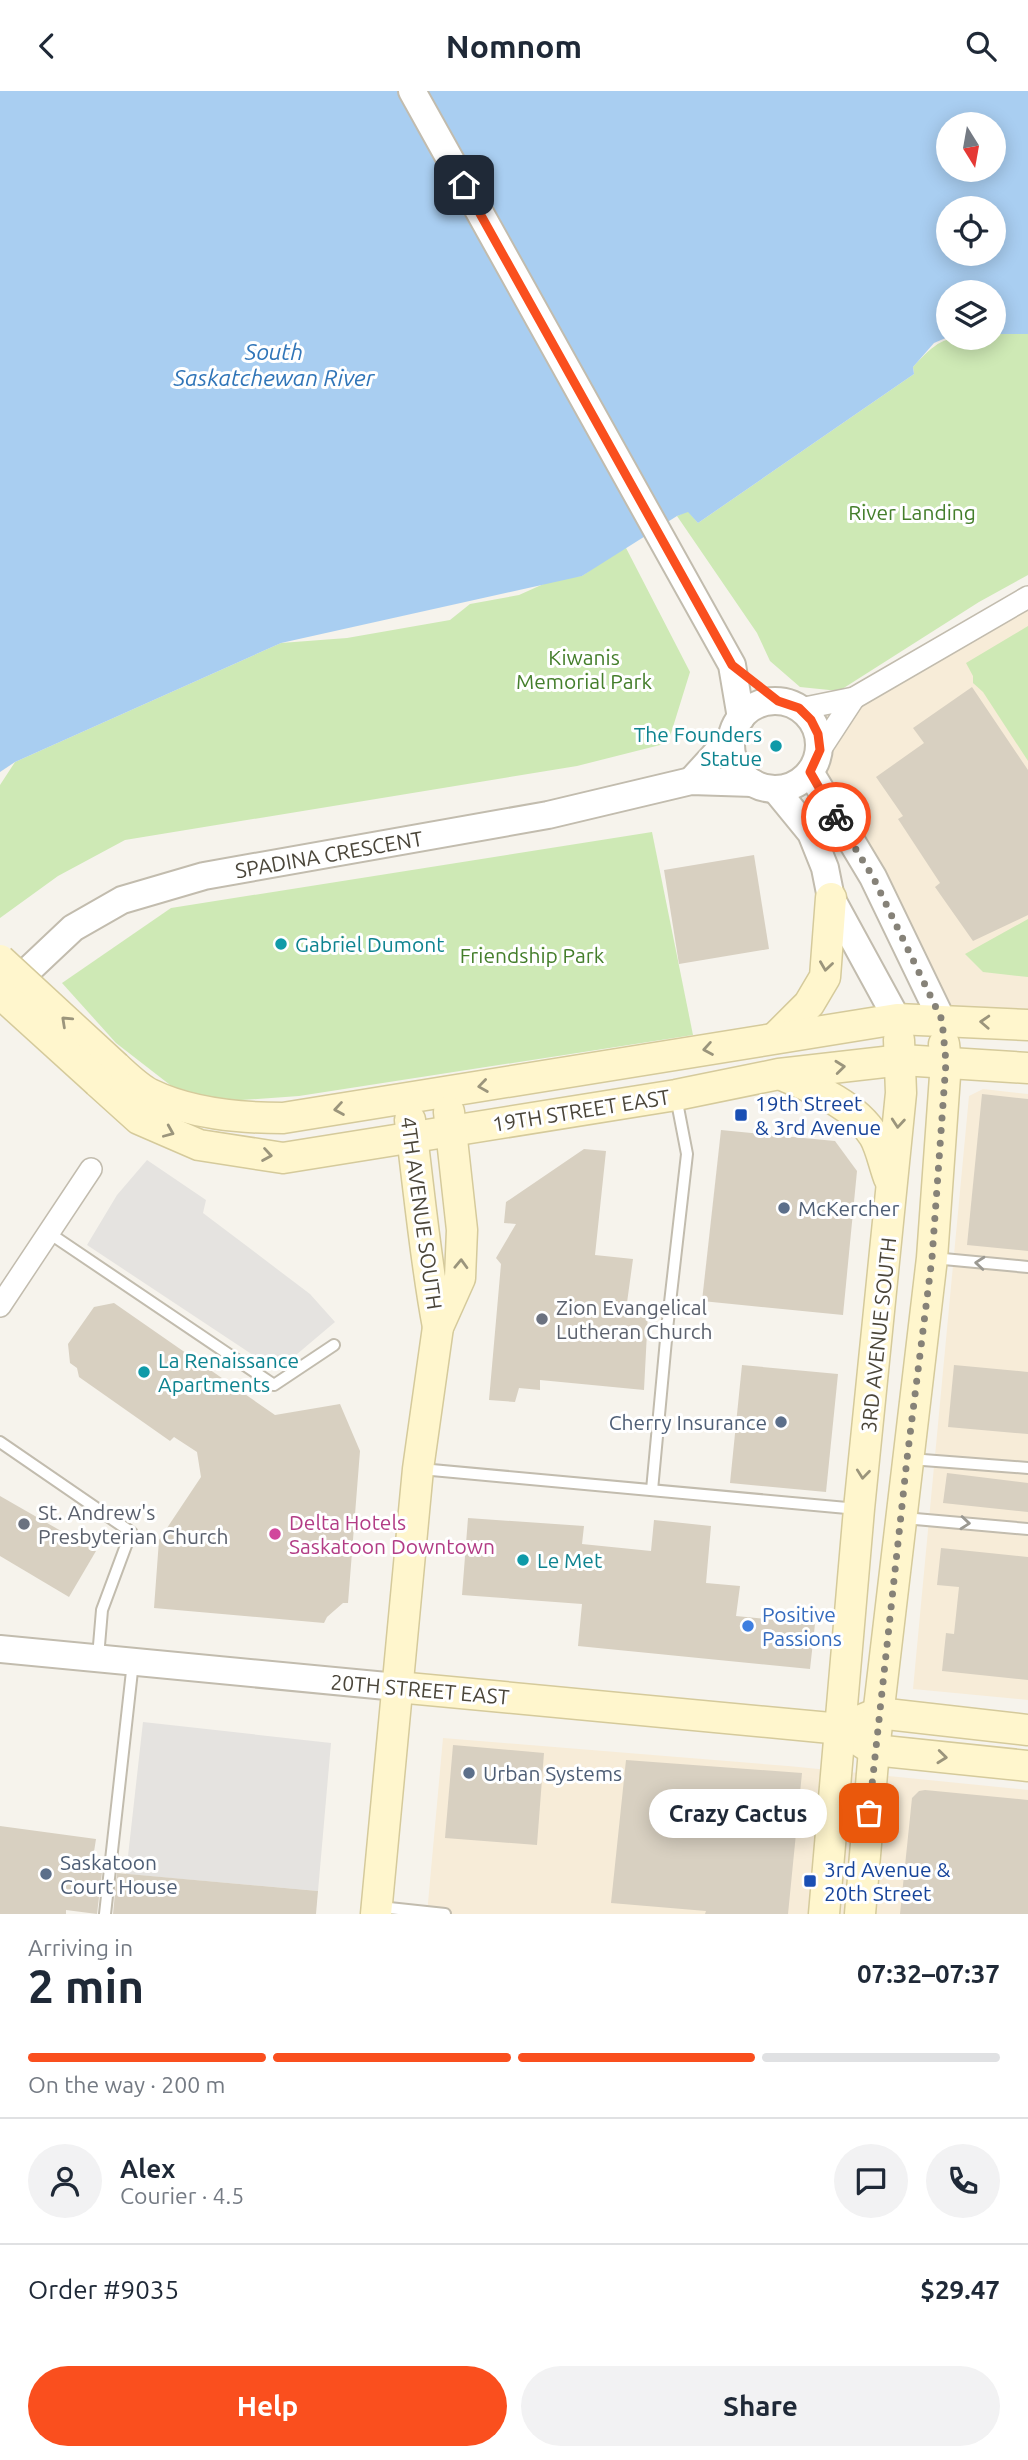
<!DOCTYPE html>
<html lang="en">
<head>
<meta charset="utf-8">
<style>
	body { margin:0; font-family:Ubuntu,sans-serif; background:#f2f2f3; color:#1f2937; height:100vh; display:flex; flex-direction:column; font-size:26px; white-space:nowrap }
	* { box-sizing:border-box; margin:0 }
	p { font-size:23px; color:#747a83 }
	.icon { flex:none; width:38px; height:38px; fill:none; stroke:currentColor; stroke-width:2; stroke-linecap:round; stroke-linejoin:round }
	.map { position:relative; height:1823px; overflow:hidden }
	.drawer { display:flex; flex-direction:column; background:#fff; flex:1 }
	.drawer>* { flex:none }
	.needle { width:46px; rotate:169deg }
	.controls { position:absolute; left:936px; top:21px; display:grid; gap:14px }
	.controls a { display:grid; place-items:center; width:70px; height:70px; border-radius:50%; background:#fff; box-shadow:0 4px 18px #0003; font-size:35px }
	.pin { position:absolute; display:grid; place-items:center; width:60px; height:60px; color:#fff; margin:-30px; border-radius:14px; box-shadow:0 4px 10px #0006 }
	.courier { position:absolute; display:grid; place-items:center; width:70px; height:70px; margin:-35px; border:5px solid #fa4f1e; border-radius:50%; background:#fff; color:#222; box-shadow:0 2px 9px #0007 }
	.bubble { position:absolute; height:49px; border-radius:24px; background:#fff; box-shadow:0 4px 18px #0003; font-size:23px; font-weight:600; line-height:49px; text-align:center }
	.headline em { font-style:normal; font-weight:600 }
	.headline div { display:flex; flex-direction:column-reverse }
	.headline { display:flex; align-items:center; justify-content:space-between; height:119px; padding:0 28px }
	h1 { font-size:46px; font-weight:600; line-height:52px }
	.bar { display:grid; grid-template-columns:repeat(4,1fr); gap:10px 7px; align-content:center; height:84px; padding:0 28px }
	.bar i { height:9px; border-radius:5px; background:#e0e1e3 }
	.bar .on { background:#fa4f1e }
	.bar p { grid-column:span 4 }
	.line { display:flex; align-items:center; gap:18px; padding:0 28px; border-top:2px solid #e0e1e3 }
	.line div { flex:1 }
	.round { display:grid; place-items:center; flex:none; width:74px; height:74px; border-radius:37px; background:#f2f2f3 }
	.action { display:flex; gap:14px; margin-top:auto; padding:14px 28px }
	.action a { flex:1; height:80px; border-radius:42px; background:#fa4f1e; color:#fff; font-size:28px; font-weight:600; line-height:80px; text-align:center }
	.action a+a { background:#f2f2f3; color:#1f2937 }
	header { display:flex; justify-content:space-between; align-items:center; height:91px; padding:0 28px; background:#fff; font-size:32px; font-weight:600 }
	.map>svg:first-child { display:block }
	.commercial { fill:#f7ecd8 }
	.green { fill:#cee9b5 }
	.parking { fill:#e5e3e0 }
	.water { fill:#a9cef1; fill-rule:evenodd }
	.building { fill:#d8d0c1 }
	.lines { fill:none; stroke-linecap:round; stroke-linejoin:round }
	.service-casing { stroke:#c2bcae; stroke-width:14 }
	.minor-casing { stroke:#c2bcae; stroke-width:24 }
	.tertiary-casing { stroke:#c2bcae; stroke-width:30 }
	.secondary-casing { stroke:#d5ca9b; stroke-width:33 }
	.service { stroke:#fff; stroke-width:10 }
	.minor { stroke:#fff; stroke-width:21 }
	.tertiary { stroke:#fff; stroke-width:26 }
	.secondary { stroke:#fff6cd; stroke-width:30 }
	.secondary-bridge-casing { stroke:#d5ca9b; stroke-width:33; stroke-linecap:butt }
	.secondary-bridge { stroke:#fff6cd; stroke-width:30 }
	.oneway { stroke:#9b957c }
	.oneway2 { stroke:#9b9992 }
	.done { stroke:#868278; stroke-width:7; stroke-dasharray:0 12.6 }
	.route { stroke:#fa4f1e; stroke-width:9 }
	.culture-dot { fill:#0f9aa8; stroke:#fff; stroke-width:2.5 }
	.transit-dot { fill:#1a4fb4; stroke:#fff; stroke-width:2.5 }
	.service-dot { fill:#5c6f8a; stroke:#fff; stroke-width:2.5 }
	.worship-dot { fill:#6b7280; stroke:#fff; stroke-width:2.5 }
	.hotel-dot { fill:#d1479c; stroke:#fff; stroke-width:2.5 }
	.shop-dot { fill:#3f7fe0; stroke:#fff; stroke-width:2.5 }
	.labels { text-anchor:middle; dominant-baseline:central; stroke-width:6; stroke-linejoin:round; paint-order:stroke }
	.park-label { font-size:21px; fill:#447e2b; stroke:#fff }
	.culture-label { font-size:21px; fill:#0d838f; stroke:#fff; text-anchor:start }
	.street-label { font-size:21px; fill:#4a4539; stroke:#fff }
	.transit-label { font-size:21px; fill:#164399; stroke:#fff; text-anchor:start }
	.service-label { font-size:21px; fill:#4e5e75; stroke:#fff; text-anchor:start }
	.worship-label { font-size:21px; fill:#5b616d; stroke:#fff; text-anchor:start }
	.hotel-label { font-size:21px; fill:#b23c85; stroke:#fff; text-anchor:start }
	.shop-label { font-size:21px; fill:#366cbe; stroke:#fff; text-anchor:start }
	.water-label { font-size:23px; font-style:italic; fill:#3075b8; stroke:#fff }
</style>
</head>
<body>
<header><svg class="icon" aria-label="back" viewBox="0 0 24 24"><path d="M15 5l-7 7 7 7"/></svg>Nomnom<svg class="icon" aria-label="search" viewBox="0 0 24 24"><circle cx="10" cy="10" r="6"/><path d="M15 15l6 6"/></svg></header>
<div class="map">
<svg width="1028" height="1823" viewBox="0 0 1028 1823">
	<rect width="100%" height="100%" fill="#f6f3ec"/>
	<g class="commercial">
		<path d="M1028,506V934L942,929L816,671L820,650L814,632Z"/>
		<path d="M983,998L1028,1003V1609L913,1598L969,1005Z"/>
		<path d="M443,1647L788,1675L1028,1699V1823H427Z"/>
	</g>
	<g class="green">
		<path d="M994,243H1028V484L979,511L839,600L800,596L770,570L757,542L677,425L688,420L698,432L914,283L913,276C945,241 949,247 994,247Z"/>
		<path d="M625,455L690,581L668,652L577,675L125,749L58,785L0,827V694L15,671L281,552L347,547L450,529L470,513L519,504L557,487L582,485Z"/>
		<path d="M1028,535V670L983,601L973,592V585L966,572Z"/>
		<path d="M652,741L693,944L299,1005L227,1010L174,997L116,952L62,892L171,817Z"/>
		<path d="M1028,828V886L983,881L965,863Z"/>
	</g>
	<g class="parking">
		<path d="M147,1069L206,1109L203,1122L310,1203L335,1231L277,1280L87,1154L117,1104Z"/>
		<path d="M143,1631L331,1652L318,1800L126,1783Z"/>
	</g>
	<path class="water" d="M0,0H1028V243H994V201H948V246L934,252L913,276L914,283L698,432L688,421L677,425L582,485L281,552L15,671L0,681ZM948,33H994V79H948ZM948,117H994V163H948Z"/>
	<g class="building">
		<path d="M972,596L1028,679V824L973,850L935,796L940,792L898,728L903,725L876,686L924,652L913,637Z"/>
		<path d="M754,764L769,858L679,873L664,779Z"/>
		<path d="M982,1003L1028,1008V1160L967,1154Z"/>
		<path d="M721,1039L835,1050L857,1080L843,1224L702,1210Z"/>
		<path d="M584,1058L606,1060L595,1164L633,1168L626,1219L648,1222L644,1299L540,1289V1299L519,1297L515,1311L489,1309L501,1173L496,1167L516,1133L504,1132L506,1111Z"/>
		<path d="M114,1212L275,1324L340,1313L360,1360L348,1512H343L327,1526L324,1532L154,1517L159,1449L201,1386L197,1361L174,1346L170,1350L79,1286L77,1277L70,1272L68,1253L94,1216Z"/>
		<path d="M742,1274L838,1283L826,1401L730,1392Z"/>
		<path d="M954,1274L1028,1281V1343L948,1336Z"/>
		<path d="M947,1382L1028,1392V1421L943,1412Z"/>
		<path d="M0,1405L96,1460L69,1506L0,1465Z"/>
		<path d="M468,1427L584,1435L582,1453L651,1460L654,1429L711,1435L706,1492L740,1495L736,1525L815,1533L810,1578L578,1555L582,1513L462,1504Z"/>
		<path d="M941,1457L1028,1466V1589L942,1580L946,1542L954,1543L959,1496L937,1494Z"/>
		<path d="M453,1654L544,1662L537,1754L445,1747Z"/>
		<path d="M626,1669L802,1682L788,1823H705L706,1820L611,1812Z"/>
		<path d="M925,1699L1028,1709V1823H900L912,1707L919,1700Z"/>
		<path d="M0,1735L96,1748L91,1780L102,1781L97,1823L66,1819V1823H0Z"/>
		<path d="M117,1782L318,1800L316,1823H113Z"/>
	</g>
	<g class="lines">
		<g class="service-casing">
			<g id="service">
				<path d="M49,1142L274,1294L334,1254"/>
				<path d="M933,1167L1028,1176"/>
				<path d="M0,1351L131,1441L102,1519L98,1566"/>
				<path d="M910,1368L1028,1377"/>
				<path d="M421,1378L858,1418"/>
				<path d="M652,1399L667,1238L687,1063L676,1006"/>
				<path d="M904,1427L1028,1438"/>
				<path d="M380,1816L445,1823"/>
				<path d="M105,1823L133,1571"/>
			</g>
		</g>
		<g class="minor-casing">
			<g id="minor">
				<path d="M800,618L854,607L1028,506"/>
				<path d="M820,659L854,607"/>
				<path d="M0,1215L91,1078"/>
			</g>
		</g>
		<g class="tertiary-casing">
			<g id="tertiary">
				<path d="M412,0L732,574L741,627"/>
				<circle cx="775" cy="654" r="44"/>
				<path d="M810,681L873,786L942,929"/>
				<path d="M691,690L732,645"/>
				<path d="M775,698L811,742L825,777L831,807L897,928"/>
				<path d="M4,902L73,837L122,809L204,785L548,724L691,690L753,692"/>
				<path d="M0,1558L397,1596"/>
			</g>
		</g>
		<g class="secondary-casing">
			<g id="secondary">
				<path d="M775,947L809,913L825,886L831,807"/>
				<path d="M116,976C126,985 138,997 150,1003C191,1023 239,1027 283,1027L897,928L1028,934"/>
				<path d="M782,984C815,998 854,1013 874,1045C881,1057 884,1074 889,1087"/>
				<path d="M98,991L139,1028L199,1054L283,1067L676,1004L779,983L902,969L1028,977"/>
				<path d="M410,1029C419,1098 425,1168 438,1236"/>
				<path d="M397,1596L841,1638L874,1659L1028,1675"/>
				<path d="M861,1629L878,1622L1028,1639"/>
				<path d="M376,1823L418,1378L438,1236L460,1187L462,1139L449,1021"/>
				<path d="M824,1823L859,1418L901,1002L899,949"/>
				<path d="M860,1823L874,1659L932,1167L946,971L944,953"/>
			</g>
		</g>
		<use href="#service" class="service"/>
		<use href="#minor" class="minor"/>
		<use href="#tertiary" class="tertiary"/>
		<use href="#secondary" class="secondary"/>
		<g class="secondary-bridge-casing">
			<g id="secondary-bridge">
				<path d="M0,869L116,976"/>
				<path d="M0,902L98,991"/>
			</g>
		</g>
		<use href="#secondary-bridge" class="secondary-bridge"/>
	</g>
	<defs><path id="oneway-chevron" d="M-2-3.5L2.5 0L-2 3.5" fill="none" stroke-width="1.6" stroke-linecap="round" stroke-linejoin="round" transform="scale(1.75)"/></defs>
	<g class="oneway">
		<use href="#oneway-chevron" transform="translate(826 875) rotate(98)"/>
		<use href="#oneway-chevron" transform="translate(66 930) rotate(-137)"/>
		<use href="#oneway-chevron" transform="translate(985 931) rotate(-177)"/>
		<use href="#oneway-chevron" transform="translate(708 958) rotate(170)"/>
		<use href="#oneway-chevron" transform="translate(840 976) rotate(-6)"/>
		<use href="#oneway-chevron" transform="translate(483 995) rotate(172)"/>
		<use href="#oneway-chevron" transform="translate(339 1018) rotate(171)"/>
		<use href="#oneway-chevron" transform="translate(898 1032) rotate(95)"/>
		<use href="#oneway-chevron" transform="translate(169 1041) rotate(23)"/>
		<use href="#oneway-chevron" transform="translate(267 1064) rotate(9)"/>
		<use href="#oneway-chevron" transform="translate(461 1173) rotate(-88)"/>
		<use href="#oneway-chevron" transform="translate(863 1383) rotate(96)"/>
		<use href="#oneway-chevron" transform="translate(942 1666) rotate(6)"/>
	</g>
	<g class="oneway2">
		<use href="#oneway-chevron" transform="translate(980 1172) rotate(-175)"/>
		<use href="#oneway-chevron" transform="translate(965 1432) rotate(5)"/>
	</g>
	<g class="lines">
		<path class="done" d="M836,726L873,786L942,929L946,971L932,1167L907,1368L869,1722"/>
		<path class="route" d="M464,94L732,574L778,610L799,617L811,629L818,643L820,659L810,681L836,726"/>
	</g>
	<g class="culture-dot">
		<circle cx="776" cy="655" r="7"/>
		<circle cx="281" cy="853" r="7"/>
		<circle cx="144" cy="1281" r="7"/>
		<circle cx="523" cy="1469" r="7"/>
	</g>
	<g class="transit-dot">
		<rect x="734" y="1017" width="14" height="14" rx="3.5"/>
		<rect x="803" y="1783" width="14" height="14" rx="3.5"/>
	</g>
	<g class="service-dot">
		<circle cx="784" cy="1117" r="7"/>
		<circle cx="781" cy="1331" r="7"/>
		<circle cx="469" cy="1682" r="7"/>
		<circle cx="46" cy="1783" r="7"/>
	</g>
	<g class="worship-dot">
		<circle cx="542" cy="1228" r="7"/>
		<circle cx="24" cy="1433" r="7"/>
	</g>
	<circle class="hotel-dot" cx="275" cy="1443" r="7"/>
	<circle class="shop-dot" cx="748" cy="1535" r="7"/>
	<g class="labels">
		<g class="park-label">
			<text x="912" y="421">River Landing</text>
			<text x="584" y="566">Kiwanis<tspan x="584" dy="24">Memorial Park</tspan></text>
			<text x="532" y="864">Friendship Park</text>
		</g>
		<g class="culture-label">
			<text x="762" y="643" text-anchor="end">The Founders<tspan x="762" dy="24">Statue</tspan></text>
			<text x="295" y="853">Gabriel Dumont</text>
			<text x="158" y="1269">La Renaissance<tspan x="158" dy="24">Apartments</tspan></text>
			<text x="537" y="1469">Le Met</text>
		</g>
		<g class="street-label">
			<text transform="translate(329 763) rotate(-10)">SPADINA CRESCENT</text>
			<text transform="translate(581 1019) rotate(-9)">19TH STREET EAST</text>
			<text transform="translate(422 1122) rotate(82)">4TH AVENUE SOUTH</text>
			<text transform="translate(878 1244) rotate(-84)">3RD AVENUE SOUTH</text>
			<text transform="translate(420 1598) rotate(5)">20TH STREET EAST</text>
		</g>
		<g class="transit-label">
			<text x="755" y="1012">19th Street<tspan x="755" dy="24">&amp; 3rd Avenue</tspan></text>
			<text x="824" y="1778">3rd Avenue &amp;<tspan x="824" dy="24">20th Street</tspan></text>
		</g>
		<g class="service-label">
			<text x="798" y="1117">McKercher</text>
			<text x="767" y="1331" text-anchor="end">Cherry Insurance</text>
			<text x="483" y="1682">Urban Systems</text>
			<text x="60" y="1771">Saskatoon<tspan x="60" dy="24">Court House</tspan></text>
		</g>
		<g class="worship-label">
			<text x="556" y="1216">Zion Evangelical<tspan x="556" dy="24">Lutheran Church</tspan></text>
			<text x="38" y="1421">St. Andrew's<tspan x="38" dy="24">Presbyterian Church</tspan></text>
		</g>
		<g class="hotel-label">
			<text x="289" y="1431">Delta Hotels<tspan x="289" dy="24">Saskatoon Downtown</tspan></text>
		</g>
		<g class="shop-label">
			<text x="762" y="1523">Positive<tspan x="762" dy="24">Passions</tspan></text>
		</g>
		<g class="water-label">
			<text x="274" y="260">South<tspan x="274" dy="26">Saskatchewan River</tspan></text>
		</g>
	</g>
</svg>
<div class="controls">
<a><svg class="needle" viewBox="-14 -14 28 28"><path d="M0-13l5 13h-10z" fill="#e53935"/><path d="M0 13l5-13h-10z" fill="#747a83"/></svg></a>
<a><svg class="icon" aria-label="locate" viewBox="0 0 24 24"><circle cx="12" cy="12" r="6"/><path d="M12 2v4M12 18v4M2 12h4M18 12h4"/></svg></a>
<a><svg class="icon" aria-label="layers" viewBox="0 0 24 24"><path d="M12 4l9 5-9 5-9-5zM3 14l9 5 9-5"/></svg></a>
</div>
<div class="pin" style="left:869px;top:1722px;background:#ea580c"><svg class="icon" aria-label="bag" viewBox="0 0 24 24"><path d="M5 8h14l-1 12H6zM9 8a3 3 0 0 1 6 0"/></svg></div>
<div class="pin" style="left:464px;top:94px;background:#1f2937"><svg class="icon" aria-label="home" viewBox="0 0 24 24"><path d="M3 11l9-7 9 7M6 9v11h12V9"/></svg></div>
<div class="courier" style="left:836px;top:726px"><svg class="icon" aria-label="bike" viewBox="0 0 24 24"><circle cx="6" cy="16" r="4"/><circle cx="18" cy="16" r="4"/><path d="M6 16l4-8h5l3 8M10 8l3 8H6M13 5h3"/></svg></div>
<div class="bubble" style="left:649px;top:1698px;width:178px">Crazy Cactus</div>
</div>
<section class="drawer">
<div class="headline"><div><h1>2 min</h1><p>Arriving in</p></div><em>07:32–07:37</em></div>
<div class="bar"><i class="on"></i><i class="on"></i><i class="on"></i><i></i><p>On the way · 200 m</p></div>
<div class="line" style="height:126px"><a class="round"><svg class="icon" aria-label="person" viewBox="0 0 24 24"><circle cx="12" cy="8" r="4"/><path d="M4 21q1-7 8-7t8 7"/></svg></a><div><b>Alex</b><p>Courier · 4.5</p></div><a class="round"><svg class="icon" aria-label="chat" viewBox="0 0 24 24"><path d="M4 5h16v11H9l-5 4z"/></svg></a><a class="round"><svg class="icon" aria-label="phone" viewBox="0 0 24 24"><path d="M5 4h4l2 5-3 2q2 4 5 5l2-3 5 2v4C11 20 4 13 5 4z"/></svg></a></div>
<div class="line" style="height:91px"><div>Order #9035</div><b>$29.47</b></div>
<div class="action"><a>Help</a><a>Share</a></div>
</section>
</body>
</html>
